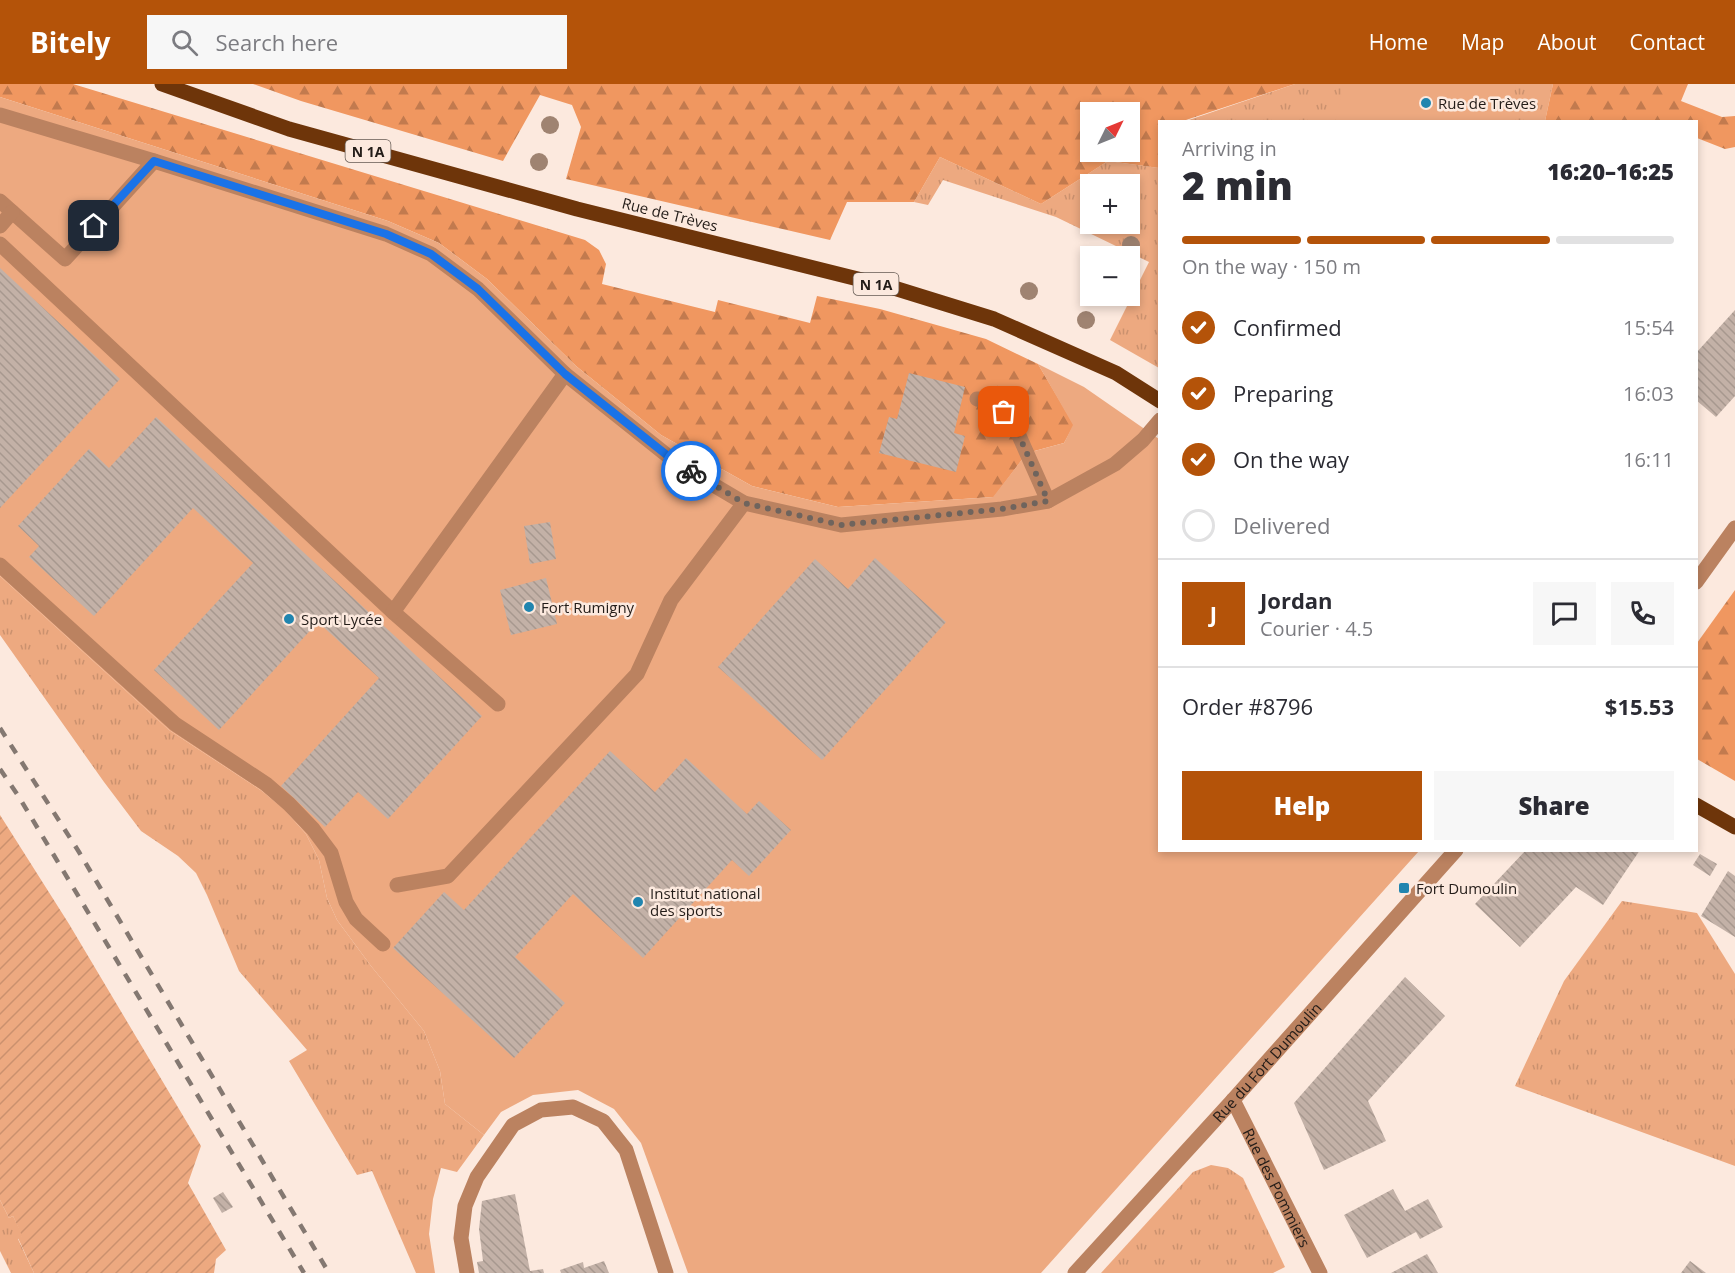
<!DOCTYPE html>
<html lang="en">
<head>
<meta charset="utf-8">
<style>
	body { margin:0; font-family:"Open Sans",sans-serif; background:#f7f7f7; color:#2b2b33; height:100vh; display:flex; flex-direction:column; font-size:22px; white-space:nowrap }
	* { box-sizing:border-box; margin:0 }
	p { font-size:20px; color:#7c7c81 }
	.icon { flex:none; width:33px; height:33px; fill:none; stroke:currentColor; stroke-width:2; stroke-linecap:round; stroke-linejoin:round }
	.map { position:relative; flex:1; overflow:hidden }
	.panel { position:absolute; left:1158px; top:36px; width:540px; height:732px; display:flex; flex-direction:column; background:#fff; border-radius:0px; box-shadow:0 3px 9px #0003 }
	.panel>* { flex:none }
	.needle { width:39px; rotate:47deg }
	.buttons { position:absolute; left:1080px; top:18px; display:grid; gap:12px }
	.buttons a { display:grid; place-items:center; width:60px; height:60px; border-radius:0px; background:#fff; box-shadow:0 3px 9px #0003; font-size:30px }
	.pin { position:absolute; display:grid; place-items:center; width:51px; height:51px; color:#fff; margin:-26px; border-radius:12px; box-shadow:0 3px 9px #0006 }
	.courier { position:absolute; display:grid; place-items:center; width:60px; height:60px; margin:-30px; border:4px solid #1a73e8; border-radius:50%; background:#fff; color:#222; box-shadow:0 2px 8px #0007 }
	.headline em { font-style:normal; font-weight:800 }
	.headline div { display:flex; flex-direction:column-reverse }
	.headline { display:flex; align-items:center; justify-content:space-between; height:102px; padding:0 24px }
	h1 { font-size:39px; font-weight:800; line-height:45px }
	.bar { display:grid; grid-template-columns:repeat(4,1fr); gap:9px 6px; align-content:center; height:72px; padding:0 24px }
	.bar i { height:8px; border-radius:4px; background:#e1e1e2 }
	.bar .active { background:#b45309 }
	.bar p { grid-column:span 4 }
	.line { display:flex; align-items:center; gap:15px; padding:0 24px; border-top:2px solid #e1e1e2 }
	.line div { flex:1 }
	.round { display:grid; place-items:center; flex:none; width:63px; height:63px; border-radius:0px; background:#f7f7f7 }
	ol { padding:0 24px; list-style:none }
	li { display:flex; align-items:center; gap:18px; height:66px }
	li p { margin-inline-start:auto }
	li .icon { padding:6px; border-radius:50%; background:#b45309; color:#fff; stroke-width:4 }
	li:last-child { color:#7c7c81 }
	li i { width:33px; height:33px; border:3px solid #e1e1e2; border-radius:50% }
	.cta { display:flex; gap:12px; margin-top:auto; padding:12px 24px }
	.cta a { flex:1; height:69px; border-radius:0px; background:#b45309; color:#fff; font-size:24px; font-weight:800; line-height:69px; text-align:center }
	.cta a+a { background:#f7f7f7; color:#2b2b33 }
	header { display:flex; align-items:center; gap:36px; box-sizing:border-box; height:84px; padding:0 30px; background:#b45309; color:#fff }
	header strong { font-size:28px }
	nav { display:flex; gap:33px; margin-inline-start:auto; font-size:21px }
	.search { width:420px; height:54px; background:#f7f7f7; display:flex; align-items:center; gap:15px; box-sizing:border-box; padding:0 21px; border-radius:0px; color:#7c7c81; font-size:22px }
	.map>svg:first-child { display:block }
	.grass { fill:url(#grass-tufts); fill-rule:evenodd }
	.forest { fill:url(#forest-firs); fill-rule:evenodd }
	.garden { fill:url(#garden-furrows) }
	.pitch { fill:#eda980 }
	.building { fill:url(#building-back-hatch) }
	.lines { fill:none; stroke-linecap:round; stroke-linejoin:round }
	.service { stroke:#bb8260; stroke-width:15 }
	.minor { stroke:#bb8260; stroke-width:15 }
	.primary { stroke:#6e350a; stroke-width:15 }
	.rail { stroke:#847871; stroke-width:4.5; stroke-dasharray:10 10; stroke-linecap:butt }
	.tree { fill:#9f8371 }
	.done { stroke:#6f645d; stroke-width:6; stroke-dasharray:0 10.8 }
	.route { stroke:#1a73e8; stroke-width:8 }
	.poi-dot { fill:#2185af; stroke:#fce9de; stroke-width:2 }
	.labels { text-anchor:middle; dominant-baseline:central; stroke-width:5; stroke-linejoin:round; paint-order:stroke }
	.shield { fill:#fce9de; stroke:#645a53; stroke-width:1.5 }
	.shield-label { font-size:14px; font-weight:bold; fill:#231c18 }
	.poi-label { font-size:15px; fill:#231c18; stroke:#fce9de; text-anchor:start }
	.street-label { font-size:15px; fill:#231c18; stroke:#fce9de }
</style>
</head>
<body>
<header>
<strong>Bitely</strong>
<div class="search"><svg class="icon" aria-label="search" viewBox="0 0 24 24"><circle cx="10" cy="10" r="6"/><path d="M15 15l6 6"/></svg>Search here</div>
<nav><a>Home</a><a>Map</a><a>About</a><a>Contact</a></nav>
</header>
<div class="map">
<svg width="1735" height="1189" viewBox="0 0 1735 1189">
	<defs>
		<pattern id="grass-tufts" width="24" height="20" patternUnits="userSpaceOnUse" patternTransform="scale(1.5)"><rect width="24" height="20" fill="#eda980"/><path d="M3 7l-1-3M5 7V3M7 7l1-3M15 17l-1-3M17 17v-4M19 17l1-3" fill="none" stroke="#cb916e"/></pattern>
		<pattern id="forest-firs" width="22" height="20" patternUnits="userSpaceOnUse" patternTransform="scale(1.5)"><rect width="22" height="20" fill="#f09760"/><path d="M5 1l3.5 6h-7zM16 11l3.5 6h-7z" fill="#c27a4e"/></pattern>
		<pattern id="garden-furrows" width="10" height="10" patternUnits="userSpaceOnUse" patternTransform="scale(1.5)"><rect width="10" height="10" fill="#eda980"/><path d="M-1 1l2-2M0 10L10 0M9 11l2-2" fill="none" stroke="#cb916e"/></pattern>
		<pattern id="building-back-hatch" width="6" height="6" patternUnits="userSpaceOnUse" patternTransform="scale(1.5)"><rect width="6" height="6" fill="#c3b1a7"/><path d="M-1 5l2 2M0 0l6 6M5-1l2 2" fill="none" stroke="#a7988f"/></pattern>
	</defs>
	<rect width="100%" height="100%" fill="#fce9de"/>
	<g class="grass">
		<path d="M1295,0H1553L1545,37L1183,38Z"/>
		<path d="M940,73L1041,120L1108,77L1159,84V284L1110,256L1149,178L1056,133L943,96L928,121L914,118ZM1090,100H1130V140H1090Z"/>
		<path d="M0,492L169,646L262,707L284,725L306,750L319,776L327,814L337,836L371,882L424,947L440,987L445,1020L484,1051L457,1088L441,1084L433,1115L429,1150L435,1189H416L372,1087L357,1091L289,977L307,966L239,887L207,811L196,789L178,772L141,747L104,698L0,551Z"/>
		<path d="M1622,817L1697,829L1735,890V1082L1515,1002L1564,897Z"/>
		<path d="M1211,1081L1228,1084L1243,1094L1285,1183L1273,1189H1101L1193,1088Z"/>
		<path d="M0,1116L9,1134L13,1132L23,1152L18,1155L34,1189H11L0,1167Z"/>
	</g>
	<g class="forest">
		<path d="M0,0H73L585,156L599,166L606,180L602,200L715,228L718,216L810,239L817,212L880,225L986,255L1038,280L1074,341L1064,359L1027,369L994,413L838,423L752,402L661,351L576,282L487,195L439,159L388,137L0,13Z"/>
		<path d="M253,0H1295L1183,37L1160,38L1159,84L1108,77L1041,120L940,73L914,118H847L830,156L566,95L581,43L572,21L540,11L503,77L301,17ZM1090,28H1130V68H1090Z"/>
		<path d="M1553,0H1688L1681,17L1722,33L1735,32V63L1725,65L1697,54L1696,38L1545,37Z"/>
		<path d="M1735,506V697L1697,675V559Z"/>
	</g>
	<path class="garden" d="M0,731L69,840L201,1062L188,1099L226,1166L216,1175L214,1189H34L18,1154L22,1152L13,1132L9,1134L0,1116Z"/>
	<g class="pitch">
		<path d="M1343,0H1516L1508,37H1336Z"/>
		<path d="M0,13L388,137L439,159L487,195L576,282L661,351L752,402L838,423L993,413L1027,369L1064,359L1073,341L1038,280L1084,303L1159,355L1160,766L1419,767L1041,1189H688L641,1059L614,1025L578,1006L533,1011L501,1028L484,1051L445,1020L440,987L424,947L371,882L337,836L327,814L319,776L306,750L284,725L262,707L169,646L0,492Z"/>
	</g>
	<g class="building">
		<path d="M0,184L120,295L0,424Z"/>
		<path d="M1735,226V312L1716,333L1696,316V269Z"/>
		<path d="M909,289L965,303L954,349L965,352L956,388L879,369L889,333L897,335Z"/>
		<path d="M156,333L482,632L388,735L358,708L325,743L281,702L379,594L318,538L219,646L154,586L253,479L193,424L94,532L29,473L39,462L18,442L89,365L109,384Z"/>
		<path d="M550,438L556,475L530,480L524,442Z"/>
		<path d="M875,474L946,538L822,676L718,583L815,475L848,505Z"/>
		<path d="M546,494L557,540L511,551L500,506Z"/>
		<path d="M610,667L655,708L686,674L747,730L759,717L791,746L749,792L732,776L643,874L573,810L515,873L565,919L514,974L393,864L444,808L464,826Z"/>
		<path d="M1526,766H1640L1603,821L1576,803L1520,863L1475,820Z"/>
		<path d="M1700,770L1717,780L1710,792L1693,781Z"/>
		<path d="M1728,787L1735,792V853L1701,832Z"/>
		<path d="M1405,893L1445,932L1368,1017L1386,1057L1324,1086L1294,1019Z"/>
		<path d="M1393,1105L1405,1127L1428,1115L1443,1143L1420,1155L1416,1148L1367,1174L1344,1131Z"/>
		<path d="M223,1108L233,1123L222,1129L213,1114Z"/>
		<path d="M515,1110L530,1187L543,1185L544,1189H479L477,1178L483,1177L479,1145L482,1117Z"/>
		<path d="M1427,1170L1438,1189H1391Z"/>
		<path d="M604,1177L609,1189H561L560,1186L583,1178L584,1184Z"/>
		<path d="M1690,1177L1706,1189H1681Z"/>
	</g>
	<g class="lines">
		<g class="service">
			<path d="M0,31L154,77L386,150L431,170L478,205L565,290L678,380L744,419"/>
			<path d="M0,117L65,175L154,77"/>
			<path d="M0,142L12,128"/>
			<path d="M0,160L393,528L498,620"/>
			<path d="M977,315L994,318L1013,338L1048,417"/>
			<path d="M0,481L175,640L266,700L289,720L313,745L331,769L346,818L356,835L383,860"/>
			<path d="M1696,498L1735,444"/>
			<path d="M393,528L565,290"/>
			<path d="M397,801L448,792L637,590L671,516L744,419L841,441L1002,425L1048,417L1115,380L1143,356L1160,336"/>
		</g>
		<g class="minor">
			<path id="s1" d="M1233,1016L1320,1189"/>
			<path d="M467,1189L461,1154L465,1122L477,1093L513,1041L541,1026L573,1023L603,1037L626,1066L666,1189"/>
			<path id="s2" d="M1075,1189L1233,1016L1456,766"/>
		</g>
		<g class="primary">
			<path d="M162,0L289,45L577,125L894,204L994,235L1116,289L1160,317"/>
			<path d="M1696,721L1735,743"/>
		</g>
		<g class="rail">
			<path d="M0,644L79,768L329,1189"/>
			<path d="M0,685L19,713L304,1189"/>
		</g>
	</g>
	<g class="tree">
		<circle cx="550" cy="41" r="9"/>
		<circle cx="539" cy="78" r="9"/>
		<circle cx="1131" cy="161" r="9"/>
		<circle cx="1029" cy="207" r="9"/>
		<circle cx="1086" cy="236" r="9"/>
	</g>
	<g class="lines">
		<path class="done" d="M691,387L744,419L841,441L1002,425L1048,417L1013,338L1004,328"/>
		<path class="route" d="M94,142L154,77L386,150L431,170L478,205L565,290L678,380L691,387"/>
	</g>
	<g class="poi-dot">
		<circle cx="1426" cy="19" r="6"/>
		<circle cx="529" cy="523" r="6"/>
		<circle cx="289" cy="535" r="6"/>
		<rect x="1398" y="798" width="12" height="12" rx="3"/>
		<circle cx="638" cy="818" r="6"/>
	</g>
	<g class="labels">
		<g class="shield">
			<rect x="345.5" y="56" width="45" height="22" rx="4.5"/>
			<rect x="853.5" y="189" width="45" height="22" rx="4.5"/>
		</g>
		<g class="shield-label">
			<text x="368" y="67">N 1A</text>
			<text x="876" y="200">N 1A</text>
		</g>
		<g class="poi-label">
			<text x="1438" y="19">Rue de Trèves</text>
			<text x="541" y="523">Fort Rumigny</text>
			<text x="301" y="535">Sport Lycée</text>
			<text x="1416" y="804">Fort Dumoulin</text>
			<text x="650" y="809">Institut national<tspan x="650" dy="17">des sports</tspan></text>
		</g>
		<g class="street-label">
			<text transform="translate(670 130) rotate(14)">Rue de Trèves</text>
			<text stroke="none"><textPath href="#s2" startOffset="285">Rue du Fort Dumoulin</textPath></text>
			<text stroke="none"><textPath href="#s1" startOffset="98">Rue des Pommiers</textPath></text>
		</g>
	</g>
</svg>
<div class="buttons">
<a><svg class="needle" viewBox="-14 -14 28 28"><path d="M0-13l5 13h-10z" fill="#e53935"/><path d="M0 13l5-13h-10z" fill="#7c7c81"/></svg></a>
<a>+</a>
<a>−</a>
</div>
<div class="pin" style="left:1004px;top:328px;background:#ea580c"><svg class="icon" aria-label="bag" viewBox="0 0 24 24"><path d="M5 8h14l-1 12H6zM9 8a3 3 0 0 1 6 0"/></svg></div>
<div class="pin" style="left:94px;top:142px;background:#1f2937"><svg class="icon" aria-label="home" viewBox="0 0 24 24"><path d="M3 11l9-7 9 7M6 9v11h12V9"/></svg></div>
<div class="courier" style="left:691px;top:387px"><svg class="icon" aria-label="bike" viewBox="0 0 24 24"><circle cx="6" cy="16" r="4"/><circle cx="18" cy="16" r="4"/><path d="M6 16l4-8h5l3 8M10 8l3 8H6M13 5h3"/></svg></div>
<section class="panel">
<div class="headline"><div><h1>2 min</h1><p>Arriving in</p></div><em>16:20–16:25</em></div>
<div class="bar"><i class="active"></i><i class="active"></i><i class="active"></i><i></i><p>On the way · 150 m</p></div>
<ol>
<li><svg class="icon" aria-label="check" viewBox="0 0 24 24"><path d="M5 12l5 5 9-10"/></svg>Confirmed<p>15:54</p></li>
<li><svg class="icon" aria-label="check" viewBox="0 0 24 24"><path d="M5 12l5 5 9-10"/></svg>Preparing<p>16:03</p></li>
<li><svg class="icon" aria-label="check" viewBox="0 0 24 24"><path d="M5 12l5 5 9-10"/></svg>On the way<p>16:11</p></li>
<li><i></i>Delivered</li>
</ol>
<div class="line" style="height:108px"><b class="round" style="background:#b45309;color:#fff">J</b><div><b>Jordan</b><p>Courier · 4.5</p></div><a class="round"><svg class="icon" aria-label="chat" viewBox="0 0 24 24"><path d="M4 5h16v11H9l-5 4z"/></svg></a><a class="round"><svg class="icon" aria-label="phone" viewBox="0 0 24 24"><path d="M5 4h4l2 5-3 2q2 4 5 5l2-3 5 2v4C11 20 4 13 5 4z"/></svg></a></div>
<div class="line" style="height:78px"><div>Order #8796</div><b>$15.53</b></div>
<div class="cta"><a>Help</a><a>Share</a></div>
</section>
</div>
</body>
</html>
